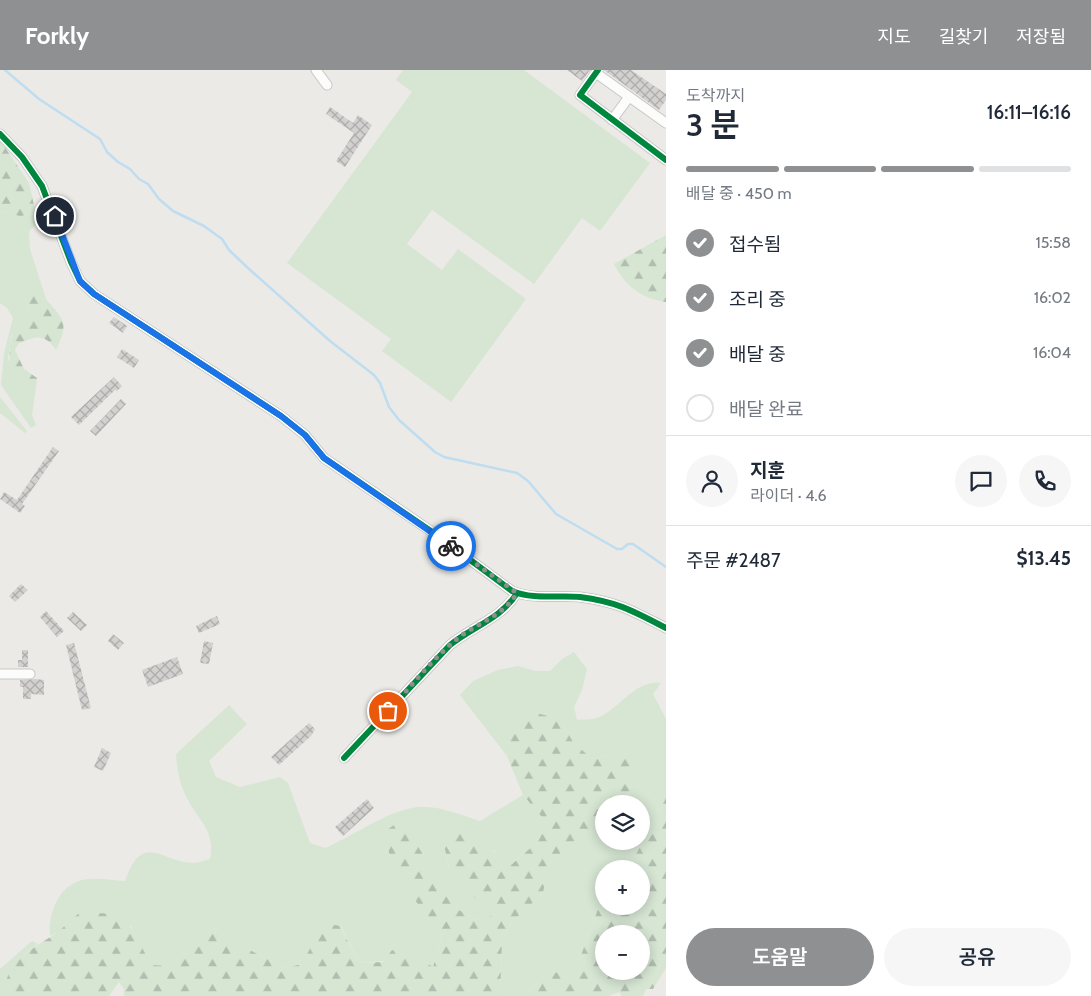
<!DOCTYPE html>
<html lang="ko">
<head>
<meta charset="utf-8">
<style>
	body { margin:0; font-family:Cabin,"Noto Sans KR",sans-serif; background:#f6f6f7; color:#1f2937; height:100vh; display:flex; flex-direction:column; font-size:19px; white-space:nowrap }
	* { box-sizing:border-box; margin:0 }
	p { font-size:16px; color:#747a83 }
	.icon { flex:none; width:28px; height:28px; fill:none; stroke:currentColor; stroke-width:2; stroke-linecap:round; stroke-linejoin:round }
	.map { position:relative; flex:1; overflow:hidden }
	.side { display:flex; flex-direction:column; background:#fff; width:425px }
	.side>* { flex:none }
	.controls { position:absolute; left:595px; top:725px; display:grid; gap:10px }
	.controls a { display:grid; place-items:center; width:55px; height:55px; border-radius:50%; background:#fff; box-shadow:0 2px 12px #0003; font-size:25px }
	.pin { position:absolute; display:grid; place-items:center; width:42px; height:42px; color:#fff; margin:-21px; border:2px solid #fff; border-radius:50%; box-shadow:0 1px 5px #0007 }
	.courier { position:absolute; display:grid; place-items:center; width:50px; height:50px; margin:-25px; border:4px solid #1a73e8; border-radius:50%; background:#fff; color:#222; box-shadow:0 1px 6px #0007 }
	.summary em { font-style:normal; font-weight:600 }
	.summary div { display:flex; flex-direction:column-reverse }
	.summary { display:flex; align-items:center; justify-content:space-between; height:85px; padding:0 20px }
	h1 { font-size:32px; font-weight:600; line-height:38px }
	.bar { display:grid; grid-template-columns:repeat(4,1fr); gap:8px 5px; align-content:center; height:60px; padding:0 20px }
	.bar i { height:6px; border-radius:4px; background:#e0e1e3 }
	.bar .selected { background:#8e9091 }
	.bar p { grid-column:span 4 }
	.line { display:flex; align-items:center; gap:12px; padding:0 20px; border-top:1px solid #e0e1e3 }
	.line div { flex:1 }
	.round { display:grid; place-items:center; flex:none; width:52px; height:52px; border-radius:26px; background:#f6f6f7 }
	ol { padding:0 20px; list-style:none }
	li { display:flex; align-items:center; gap:15px; height:55px }
	li p { margin-inline-start:auto }
	li .icon { padding:5px; border-radius:50%; background:#8e9091; color:#fff; stroke-width:4 }
	li:last-child { color:#747a83 }
	li i { width:28px; height:28px; border:2px solid #e0e1e3; border-radius:50% }
	.cta { display:flex; gap:10px; margin-top:auto; padding:10px 20px }
	.cta a { flex:1; height:58px; border-radius:30px; background:#8e9091; color:#fff; font-size:20px; font-weight:600; line-height:58px; text-align:center }
	.cta a+a { background:#f6f6f7; color:#1f2937 }
	header { display:flex; align-items:center; gap:30px; box-sizing:border-box; height:70px; padding:0 25px; background:#8e9091; color:#fff }
	header strong { font-size:24px }
	nav { display:flex; gap:28px; margin-inline-start:auto; font-size:18px }
	main { display:flex; flex:1; min-height:0 }
	.map>svg:first-child { display:block }
	.grass { fill:#d6e6d3 }
	.forest { fill:url(#forest-firs); fill-rule:evenodd }
	.lines { fill:none; stroke-linecap:round; stroke-linejoin:round }
	.stream { stroke:#bfddf0; stroke-width:2.5 }
	.building { fill:url(#building-cross-hatch) }
	.minor-casing { stroke:#c8c8c8; stroke-width:11 }
	.minor { stroke:#fcfcfb; stroke-width:9 }
	.cycleway-casing { stroke:#fff; stroke-width:9 }
	.cycleway { stroke:#00873e; stroke-width:6 }
	.done { stroke:#8e9091; stroke-width:5; stroke-dasharray:0 9 }
	.route { stroke:#1a73e8; stroke-width:6 }
</style>
</head>
<body>
<header>
<strong>Forkly</strong>
<nav><a>지도</a><a>길찾기</a><a>저장됨</a></nav>
</header>
<main>
<div class="map">
<svg width="666" height="926" viewBox="0 0 666 926">
	<defs>
		<pattern id="forest-firs" width="22" height="20" patternUnits="userSpaceOnUse" patternTransform="scale(1.25)"><rect width="22" height="20" fill="#d6e6d3"/><path d="M5 1l3.5 6h-7zM16 11l3.5 6h-7z" fill="#b1beaf"/></pattern>
		<pattern id="building-cross-hatch" width="8" height="8" patternUnits="userSpaceOnUse" patternTransform="scale(1.25)"><rect width="8" height="8" fill="#d2d1cf"/><path d="M0 0l8 8M0 8l8-8" fill="none" stroke="#aeadac"/></pattern>
	</defs>
	<rect width="100%" height="100%" fill="#ebeae6"/>
	<g class="grass">
		<path d="M403,0H524L650,93L600,161L582,148L534,214L432,140L407,174L442,200L458,179L526,229L451,332L382,281L391,269L287,193L412,22L396,10Z"/>
		<path d="M3,142L20,146L36,144L38,153L29,161L30,179L46,229L37,228L27,232L28,245L11,265L8,289L32,319L36,317L32,345L36,355L31,358L1,315L4,283L13,248L7,238L0,233V144Z"/>
		<path d="M0,327L27,361L25,363L0,343Z"/>
		<path d="M574,582L587,599L582,620L574,637L577,650C583,649 591,650 597,648C621,639 633,610 661,613L653,624L666,649V728L632,792L623,799H604V823L577,896L545,906L525,926H500L502,872L512,852L543,823L548,793L604,746V771H641V734H618L634,719L611,684L592,689L573,672L560,649L511,665L507,686L460,625L473,611L498,600L518,596L535,601H550L562,589Z"/>
		<path d="M229,635L247,654L209,691L216,707L240,717L280,707L288,713L310,773L325,778C354,766 381,744 412,738C434,733 460,745 480,751L523,725L547,753L535,774L511,794L493,780L444,775L450,802L484,838L505,842L477,850L459,840L433,813L426,790L389,783L414,829L442,866L433,897L418,888L359,893L341,856L302,894L285,898L234,872L215,858L197,867L170,896L152,895L142,882L131,856L56,863L50,866C48,844 58,816 82,810C94,807 112,810 125,811C143,760 160,792 194,793C199,793 205,790 210,789C216,759 197,750 186,726C179,712 177,699 176,684Z"/>
		<path d="M32,871L38,874C18,887 6,902 3,926H0V899Z"/>
	</g>
	<g class="forest">
		<path d="M0,70L29,113L36,144L20,146L3,142L0,144Z"/>
		<path d="M666,165V232H665C641,228 625,216 614,194Z"/>
		<path d="M35,224L37,228L46,229C65,251 69,253 56,280C44,263 36,266 18,274L15,280L24,299L37,308L36,317L32,319L18,313C6,291 8,275 16,252L28,245L27,232L29,225Z"/>
		<path d="M524,640L560,649L573,672L592,689L611,684L630,686L634,719L618,734H604V746L549,793L543,823L512,852L502,872L500,926H124V919L119,912L109,926H3C7,890 28,882 55,864C63,858 71,850 79,843C90,844 105,842 115,845C134,851 141,880 152,895L170,896L197,867L215,858L234,872L285,898L302,894L323,853L340,856L359,893L383,892L392,880L418,888L433,897L442,866L414,829L389,783L387,760L402,749L426,790L434,813L459,840L477,850L504,842L484,838L450,802L444,775L462,759L512,794L535,774L547,753L523,725L507,686L511,665Z"/>
		<path d="M666,728V898L653,919H646L643,926H622L619,922L609,926H525L545,906L577,896L604,823V836H641V799H623L632,792ZM604,864H641V901H604Z"/>
	</g>
	<g class="lines">
		<path class="stream" d="M5,0L39,29L100,69L107,82L118,92L130,99L139,109L148,114L159,129L173,141L204,156L222,169L229,180L249,199L330,271L374,305L380,313L389,337L399,350L435,382L444,387L517,403L528,411L556,444L617,479H622L628,474H633L666,497"/>
	</g>
	<g class="building">
		<path d="M567,0H590L582,11Z"/>
		<path d="M604,0H631L666,24V30L659,40Z"/>
		<path d="M330,37L353,53L358,45L372,55L345,97L336,91L354,63L326,44Z"/>
		<path d="M114,247L127,256L123,263L109,253Z"/>
		<path d="M122,279L139,290L134,298L117,287Z"/>
		<path d="M114,307L122,316L117,321L115,320L79,355L71,347Z"/>
		<path d="M121,329L126,334L96,366L90,361Z"/>
		<path d="M53,377L59,381L22,434L25,436L20,443L0,429L4,422L17,430Z"/>
		<path d="M21,514L28,520L15,532L9,526Z"/>
		<path d="M46,541L64,561L57,567L40,547Z"/>
		<path d="M73,542L87,555L81,561L67,548Z"/>
		<path d="M217,546L220,554L199,563L196,556Z"/>
		<path d="M113,564L124,573L118,580L108,571Z"/>
		<path d="M204,571L213,573L209,594L200,593Z"/>
		<path d="M74,573L91,638L82,640L66,575Z"/>
		<path d="M22,580H28V597H18V590H22Z"/>
		<path d="M177,587L183,604L148,617L142,600Z"/>
		<path d="M35,609L44,610V625L31,624V629H23V617H20V610Z"/>
		<path d="M309,653L315,659L311,666L279,695L271,687Z"/>
		<path d="M102,678L111,683L103,701L94,697Z"/>
		<path d="M367,729L374,738L343,766L335,757Z"/>
	</g>
	<g class="lines">
		<g class="minor-casing">
			<g id="minor">
				<path d="M316,0L327,15"/>
				<path d="M598,0L580,25L666,90"/>
				<path d="M596,3L666,53"/>
				<path d="M612,50L629,27"/>
				<path d="M0,64L22,87L42,116L71,192L80,211L94,224L281,346L305,365L324,388L438,466L512,521C533,530 558,525 580,527C618,532 633,541 666,558"/>
				<path d="M0,604H30"/>
				<path d="M344,688L450,575C472,557 502,548 517,523"/>
			</g>
		</g>
		<use href="#minor" class="minor"/>
		<g class="cycleway-casing">
			<g id="cycleway">
				<path d="M598,0L580,25L666,90"/>
				<path d="M0,64L22,87L42,116L71,192L80,211L94,224L281,346L305,365L324,388L438,466L512,521C533,530 558,525 580,527C618,532 633,541 666,558"/>
				<path d="M344,688L450,575C472,557 502,548 517,523"/>
			</g>
		</g>
		<use href="#cycleway" class="cycleway"/>
	</g>
	<g class="lines">
		<path class="done" d="M388,641C412,616 434,586 462,565C482,551 504,545 517,523L451,476"/>
		<path class="route" d="M55,146L80,211L94,224L281,346L305,365L324,388L451,476"/>
	</g>
</svg>
<div class="controls">
<a><svg class="icon" aria-label="layers" viewBox="0 0 24 24"><path d="M12 4l9 5-9 5-9-5zM3 14l9 5 9-5"/></svg></a>
<a>+</a>
<a>−</a>
</div>
<div class="pin" style="left:388px;top:641px;background:#ea580c"><svg class="icon" aria-label="bag" viewBox="0 0 24 24"><path d="M5 8h14l-1 12H6zM9 8a3 3 0 0 1 6 0"/></svg></div>
<div class="pin" style="left:55px;top:146px;background:#1f2937"><svg class="icon" aria-label="home" viewBox="0 0 24 24"><path d="M3 11l9-7 9 7M6 9v11h12V9"/></svg></div>
<div class="courier" style="left:451px;top:476px"><svg class="icon" aria-label="bike" viewBox="0 0 24 24"><circle cx="6" cy="16" r="4"/><circle cx="18" cy="16" r="4"/><path d="M6 16l4-8h5l3 8M10 8l3 8H6M13 5h3"/></svg></div>
</div>
<section class="side">
<div class="summary"><div><h1>3 분</h1><p>도착까지</p></div><em>16:11–16:16</em></div>
<div class="bar"><i class="selected"></i><i class="selected"></i><i class="selected"></i><i></i><p>배달 중 · 450 m</p></div>
<ol>
<li><svg class="icon" aria-label="check" viewBox="0 0 24 24"><path d="M5 12l5 5 9-10"/></svg>접수됨<p>15:58</p></li>
<li><svg class="icon" aria-label="check" viewBox="0 0 24 24"><path d="M5 12l5 5 9-10"/></svg>조리 중<p>16:02</p></li>
<li><svg class="icon" aria-label="check" viewBox="0 0 24 24"><path d="M5 12l5 5 9-10"/></svg>배달 중<p>16:04</p></li>
<li><i></i>배달 완료</li>
</ol>
<div class="line" style="height:90px"><a class="round"><svg class="icon" aria-label="person" viewBox="0 0 24 24"><circle cx="12" cy="8" r="4"/><path d="M4 21q1-7 8-7t8 7"/></svg></a><div><b>지훈</b><p>라이더 · 4.6</p></div><a class="round"><svg class="icon" aria-label="chat" viewBox="0 0 24 24"><path d="M4 5h16v11H9l-5 4z"/></svg></a><a class="round"><svg class="icon" aria-label="phone" viewBox="0 0 24 24"><path d="M5 4h4l2 5-3 2q2 4 5 5l2-3 5 2v4C11 20 4 13 5 4z"/></svg></a></div>
<div class="line" style="height:65px"><div>주문 #2487</div><b>$13.45</b></div>
<div class="cta"><a>도움말</a><a>공유</a></div>
</section>
</main>
</body>
</html>
